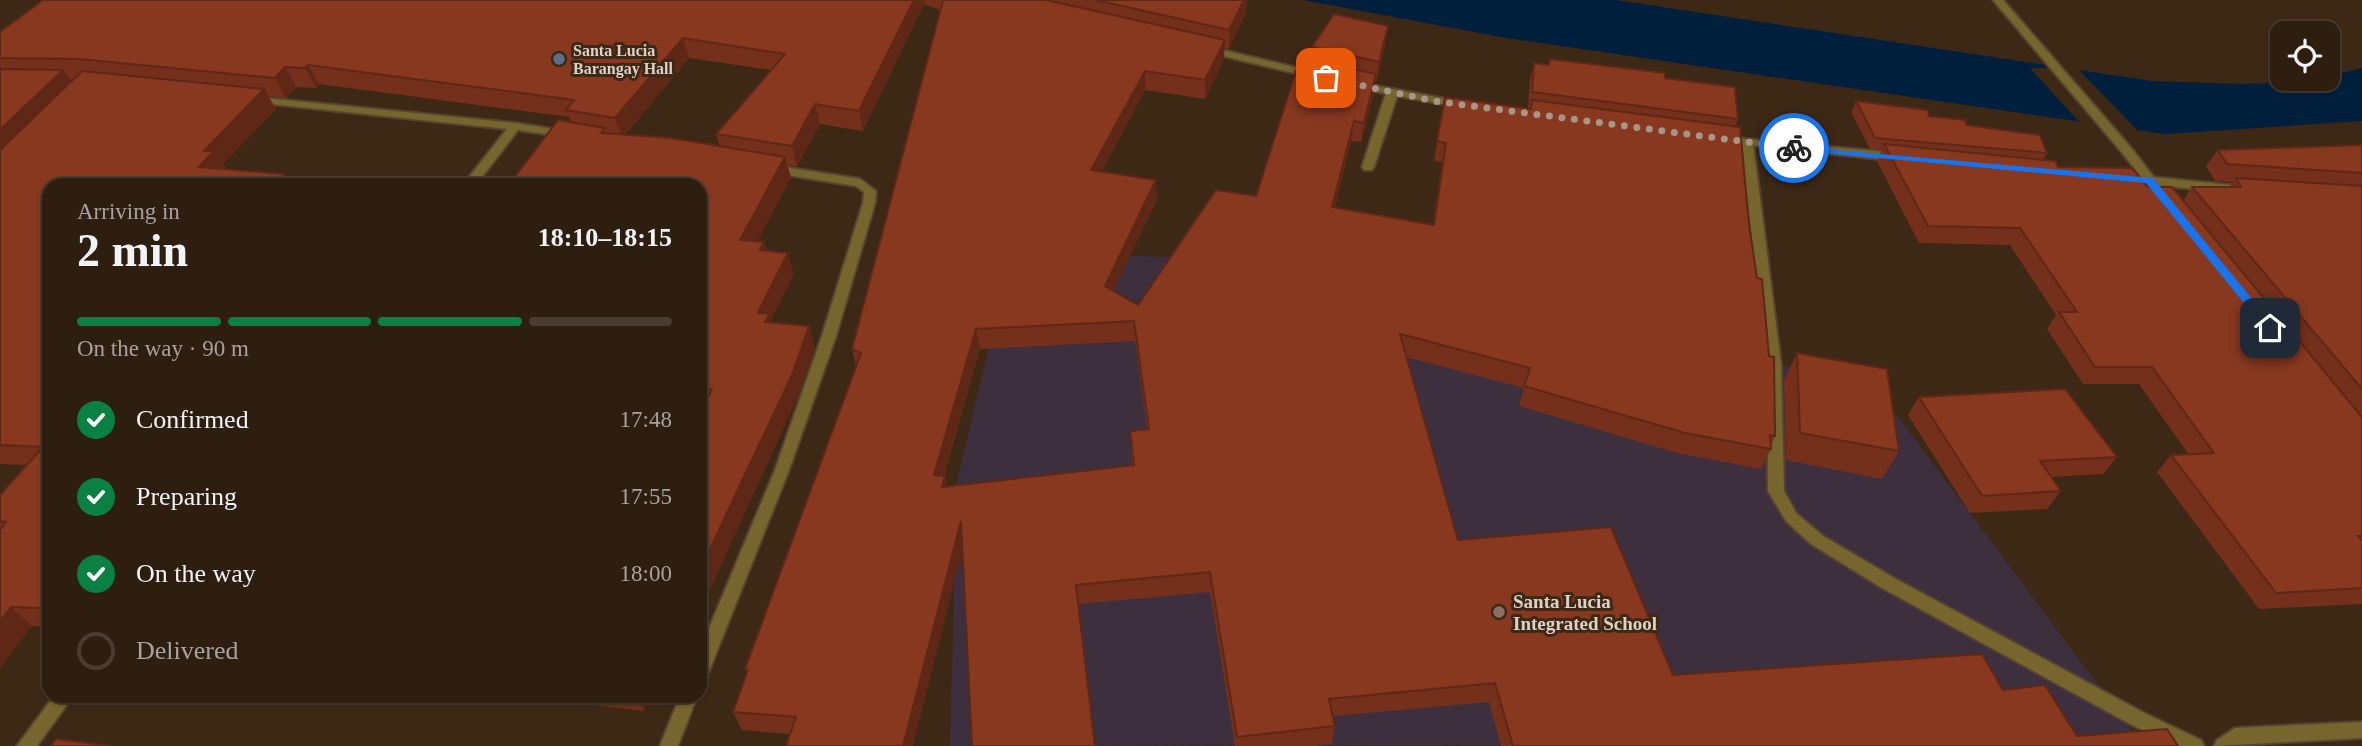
<!DOCTYPE html>
<html lang="en">
<head>
<meta charset="utf-8">
<style>
	body { margin:0; font-family:Georgia,serif; background:#3a2b1e; color:#f1f3f6; height:100vh; display:flex; flex-direction:column; font-size:26px; white-space:nowrap }
	* { box-sizing:border-box; margin:0 }
	p { font-size:23px; color:#a7a29f }
	.icon { flex:none; width:38px; height:38px; fill:none; stroke:currentColor; stroke-width:2; stroke-linecap:round; stroke-linejoin:round }
	.map { position:relative; flex:1; overflow:hidden }
	.sheet { position:absolute; left:42px; top:178px; width:665px; height:525px; display:flex; flex-direction:column; background:#2e1e10; border-radius:21px; box-shadow:0 2px 5px #0004,0 0 0 2px #493c30 }
	.sheet>* { flex:none }
	.controls { position:absolute; left:2270px; top:21px; display:grid; gap:14px }
	.controls a { display:grid; place-items:center; width:70px; height:70px; border-radius:14px; background:#2e1e10; box-shadow:0 2px 5px #0004,0 0 0 2px #493c30; font-size:35px }
	.pin { position:absolute; display:grid; place-items:center; width:60px; height:60px; color:#fff; margin:-30px; border-radius:14px; box-shadow:0 4px 10px #0006 }
	.courier { position:absolute; display:grid; place-items:center; width:70px; height:70px; margin:-35px; border:5px solid #1a73e8; border-radius:50%; background:#fff; color:#222; box-shadow:0 2px 9px #0007 }
	.headline em { font-style:normal; font-weight:700 }
	.headline div { display:flex; flex-direction:column-reverse }
	.headline { display:flex; align-items:center; justify-content:space-between; height:119px; padding:0 35px }
	h1 { font-size:46px; font-weight:700; line-height:52px }
	.bar { display:grid; grid-template-columns:repeat(4,1fr); gap:10px 7px; align-content:center; height:84px; padding:0 35px }
	.bar i { height:9px; border-radius:5px; background:#493c30 }
	.bar .selected { background:#0b8043 }
	.bar p { grid-column:span 4 }
	ol { padding:0 35px; list-style:none }
	li { display:flex; align-items:center; gap:21px; height:77px }
	li p { margin-inline-start:auto }
	li .icon { padding:7px; border-radius:50%; background:#0b8043; color:#fff; stroke-width:4 }
	li:last-child { color:#a7a29f }
	li i { width:38px; height:38px; border:4px solid #493c30; border-radius:50% }
	.map>svg:first-child { display:block }
	.education { fill:#3d2f3d }
	.water { fill:#001f3d }
	.pier { fill:#3d2816 }
	.lines { fill:none; stroke-linecap:round; stroke-linejoin:round }
	.service-casing { stroke:#574332; stroke-width:4 }
	.minor-casing { stroke:#574332; stroke-width:4 }
	.tertiary-casing { stroke:#574332; stroke-width:4 }
	.service { fill:#76652c; fill-rule:evenodd }
	.minor { fill:#76652c; fill-rule:evenodd }
	.tertiary { fill:#76652c; fill-rule:evenodd }
	.wall { fill:#74301b; fill-rule:evenodd }
	.shaded-wall { fill:#5e2716 }
	.building { fill:#87381f; stroke:#5e2716; stroke-width:2; fill-rule:evenodd }
	.route { fill:#1a73e8 }
	.done { stroke:#a69688; stroke-width:7; stroke-dasharray:0 12.6 }
	.service-dot { fill:#5c6f8a; stroke:#3d2816; stroke-width:2.5 }
	.education-dot { fill:#8d6e63; stroke:#3d2816; stroke-width:2.5 }
	.labels { text-anchor:middle; dominant-baseline:central; stroke-width:6; stroke-linejoin:round; paint-order:stroke }
	.far-poi-label { font-size:16px; font-weight:bold; fill:#ded1c6; stroke:#3d2816; text-anchor:start }
	.poi-label { font-size:19px; font-weight:bold; fill:#ded1c6; stroke:#3d2816; text-anchor:start }
</style>
</head>
<body>
<div class="map">
<svg width="2362" height="746" viewBox="0 0 2362 746">
	<rect width="100%" height="100%" fill="#3d2816"/>
	<path class="education" d="M1012,251L1378,265L1461,282L1879,391L2142,744L950,746L957,481Z"/>
	<path class="water" d="M1303,0H1616L2152,81L2243,84L2311,81L2362,68V121L2165,134L1506,38Z"/>
	<path class="pier" d="M2076,67L2141,134L2082,125L2030,68Z"/>
	<g class="lines">
		<g class="service-casing">
			<g id="service">
				<path d="M1392,90L1398,93L1374,167L1372,170H1364L1362,167L1386,93Z"/>
				<path d="M1747,140L1753,143L1781,364L1784,491L1796,513L1823,536L1894,578L2144,713L2201,740L2204,746H2177L2132,725L1882,588L1811,544L1786,521L1768,491L1767,364L1741,143Z"/>
			</g>
		</g>
		<g class="minor-casing">
			<g id="minor">
				<path d="M1206,46L1319,73L1320,75L1315,78L1202,51V47Z"/>
				<path d="M1355,82L1463,102L1469,105L1463,108L1351,87V83Z"/>
				<path d="M255,97L515,123L566,131L572,134L566,137L518,130L475,186H462L507,129L251,102L249,100Z"/>
				<path d="M1726,137L1897,153L1903,157L1897,161L1722,142V138Z"/>
				<path d="M772,165L860,179L876,191L875,203L836,336L789,470L709,671L706,676L700,678V650L775,470L822,336L863,203L864,192L856,186L768,172L766,169Z"/>
				<path d="M2123,174L2231,185L2237,189L2231,193L2119,181L2117,178L2119,175Z"/>
				<path d="M54,696H73L37,746H17Z"/>
				<path d="M680,696H697L678,746H660Z"/>
				<path d="M2362,722V738L2214,746L2217,740L2235,728Z"/>
			</g>
		</g>
		<g class="tertiary-casing">
			<path id="tertiary" d="M1993,0H2003L2132,149L2170,198L2172,201L2170,204H2162L2124,155Z"/>
		</g>
		<use href="#service" class="service"/>
		<use href="#minor" class="minor"/>
		<use href="#tertiary" class="tertiary"/>
	</g>
	<g class="wall">
		<path d="M43,0H1247L1246,13L1229,49L1224,48V59L1205,99L1145,90L1102,171L1157,200L1113,291L1138,305L1256,196L1311,59L1312,47L1385,46L1376,82H1375L1374,93L1361,142L1351,141L1335,207L1433,224L1442,162L1434,161L1445,97L1528,108L1530,79L1534,63L1548,65L1550,59L1665,78L1738,119L1735,126L1749,225L1775,436L1771,445V449L1761,469L1677,453L1519,406L1524,388L1406,357L1458,540L1673,675L2003,690L2077,736L2178,746H1501L1489,702L1333,716L1335,726L1332,744L1315,746H1235L1210,592L1078,604L962,550L790,734L742,730L733,712L747,674L745,669L856,366L852,349L940,10L924,4L863,131L820,124L797,166L787,165L791,178L757,241L764,242L767,251L794,274L771,320L772,323L809,326L815,348L798,396L706,598L700,597V413L702,408H700V186L571,122L569,117L319,84L316,88L296,87L286,98L268,96L276,109L223,164L226,169L284,174L292,186H49V626H32L0,668V495L27,465L0,464V32ZM689,58L771,70L716,134L720,146L625,135ZM1135,341L1147,429L1130,431L1132,465L947,486L945,476H944L980,349Z"/>
		<path d="M1856,101L1929,116L1967,125L2047,153L2043,160L2058,167L2148,187L2183,201L2192,187H2229L2233,182L2215,181L2206,166L2218,150L2362,145V604L2259,609L2157,472L2171,455H2189L2139,384H2083L2047,329L2056,315L2010,245L1919,243L1877,161L1882,150L1870,149L1851,112Z"/>
		<path d="M1797,353L1899,451L1882,479L1786,460L1784,381Z"/>
		<path d="M1919,397L2117,457L2103,474L2051,477L2061,491L2047,509L1970,513L1908,415Z"/>
		<path d="M516,696H651L644,711Z"/>
	</g>
	<g class="shaded-wall">
		<path d="M914,0H924V4L863,131L859,111Z"/>
		<path d="M1244,0H1247L1246,13L1229,49V30Z"/>
		<path d="M1388,26L1385,46L1376,82L1379,62Z"/>
		<path d="M683,38L689,58L622,138L615,118Z"/>
		<path d="M1225,40L1224,59L1205,99V80Z"/>
		<path d="M308,65L319,84L316,88L305,68Z"/>
		<path d="M285,67L296,87L286,98L275,78Z"/>
		<path d="M63,70L77,89L0,164V130Z"/>
		<path d="M1145,71V90L1092,189L1091,170Z"/>
		<path d="M1376,74L1374,93L1361,142L1364,123Z"/>
		<path d="M264,89L276,109L223,164L227,171L199,167L204,151Z"/>
		<path d="M815,104L820,124L797,166L792,146Z"/>
		<path d="M1354,121L1351,141L1330,226L1332,207Z"/>
		<path d="M785,157L791,178L747,261L740,240Z"/>
		<path d="M284,174L292,186H275Z"/>
		<path d="M1156,180L1157,200L1106,306L1105,286Z"/>
		<path d="M764,242L770,263L760,250Z"/>
		<path d="M788,253L794,274L771,320L776,335L758,313Z"/>
		<path d="M809,326L815,348L798,396L706,598L700,585V570Z"/>
		<path d="M976,329L980,349L938,495L934,475Z"/>
		<path d="M945,476L949,496L942,487Z"/>
		<path d="M961,521L965,540L913,746H903Z"/>
		<path d="M49,599V613L43,608Z"/>
		<path d="M11,607L32,626L0,668V621Z"/>
		<path d="M636,696H651L644,711Z"/>
	</g>
	<g class="building">
		<path d="M43,0H914L859,111L815,104L792,146L716,134L785,54L683,38L615,118L566,110L574,100L308,65L305,68L285,67L275,78L79,59L0,58V32Z"/>
		<path d="M943,0H1046L1225,40L1205,80L1145,71L1091,170L1156,180L1105,286L1138,305L1216,190L1256,196L1296,71L1305,58L1376,74L1364,123L1354,121L1332,207L1434,225L1446,143L1437,141L1445,97L1531,109L1532,100L1740,127L1749,225L1757,278L1762,279L1769,356L1774,357L1775,436L1770,435L1771,449L1685,433L1524,386L1530,368L1400,334L1458,540L1611,527L1673,675L1982,654L2003,690L2045,685L2077,736L2167,729L2178,746H1513L1495,683L1329,699L1335,726L1237,737L1210,572L1076,585L1095,746H972L961,521L903,746H786L796,717L733,712L748,670L745,669L861,353L852,349ZM1134,321L1149,429L1130,431L1134,465L942,487L945,476L934,475L976,329Z"/>
		<path d="M1096,0H1244L1229,30Z"/>
		<path d="M1334,14L1388,26L1379,62L1312,47Z"/>
		<path d="M1550,59L1665,73V78L1735,87L1738,119L1532,92L1534,63L1549,65Z"/>
		<path d="M0,69L63,70L0,130Z"/>
		<path d="M82,71L264,89L204,151H214L199,167L284,174L275,186H49V362L48,363H49V599L43,608L11,607L0,621V530L6,522L0,521V495L43,447L0,445V150Z"/>
		<path d="M1856,101L1928,110L1929,116L1965,120L1967,125L2040,135L2047,153L1875,138Z"/>
		<path d="M558,120L605,128L601,133L671,138L785,157L740,240L764,242L760,250L788,253L758,313L770,314L765,322L809,326L792,375L700,570V413L712,389L700,388V186H508Z"/>
		<path d="M1884,144L2055,161L2058,167L2132,168L2148,187H2172L2362,417V536H2358L2362,541V588L2276,593L2171,455L2214,453L2152,367H2095L2059,312H2077L2020,228L1928,226Z"/>
		<path d="M2362,145V173L2227,164L2218,150Z"/>
		<path d="M2236,178L2362,186V389L2192,187H2241Z"/>
		<path d="M1797,353L1887,369L1899,451L1800,433Z"/>
		<path d="M2065,389L2117,457L2040,461L2061,491L1982,496L1919,397Z"/>
		<path d="M56,739L112,746H51Z"/>
	</g>
	<path class="route" d="M1790,146L2153,178L2276,328L2266,330L2146,183L1794,150Z"/>
	<g class="lines">
		<path class="done" d="M1326,78L1434,101L1794,148"/>
	</g>
	<circle class="service-dot" cx="559" cy="59" r="7"/>
	<circle class="education-dot" cx="1499" cy="612" r="7"/>
	<g class="labels">
		<g class="far-poi-label">
			<text x="573" y="50">Santa Lucia<tspan x="573" dy="18">Barangay Hall</tspan></text>
		</g>
		<g class="poi-label">
			<text x="1513" y="601">Santa Lucia<tspan x="1513" dy="22">Integrated School</tspan></text>
		</g>
	</g>
</svg>
<div class="controls">
<a><svg class="icon" aria-label="locate" viewBox="0 0 24 24"><circle cx="12" cy="12" r="6"/><path d="M12 2v4M12 18v4M2 12h4M18 12h4"/></svg></a>
</div>
<div class="pin" style="left:1326px;top:78px;background:#ea580c"><svg class="icon" aria-label="bag" viewBox="0 0 24 24"><path d="M5 8h14l-1 12H6zM9 8a3 3 0 0 1 6 0"/></svg></div>
<div class="pin" style="left:2270px;top:328px;background:#1f2937"><svg class="icon" aria-label="home" viewBox="0 0 24 24"><path d="M3 11l9-7 9 7M6 9v11h12V9"/></svg></div>
<div class="courier" style="left:1794px;top:148px"><svg class="icon" aria-label="bike" viewBox="0 0 24 24"><circle cx="6" cy="16" r="4"/><circle cx="18" cy="16" r="4"/><path d="M6 16l4-8h5l3 8M10 8l3 8H6M13 5h3"/></svg></div>
<section class="sheet">
<div class="headline"><div><h1>2 min</h1><p>Arriving in</p></div><em>18:10–18:15</em></div>
<div class="bar"><i class="selected"></i><i class="selected"></i><i class="selected"></i><i></i><p>On the way · 90 m</p></div>
<ol>
<li><svg class="icon" aria-label="check" viewBox="0 0 24 24"><path d="M5 12l5 5 9-10"/></svg>Confirmed<p>17:48</p></li>
<li><svg class="icon" aria-label="check" viewBox="0 0 24 24"><path d="M5 12l5 5 9-10"/></svg>Preparing<p>17:55</p></li>
<li><svg class="icon" aria-label="check" viewBox="0 0 24 24"><path d="M5 12l5 5 9-10"/></svg>On the way<p>18:00</p></li>
<li><i></i>Delivered</li>
</ol>
</section>
</div>
</body>
</html>
